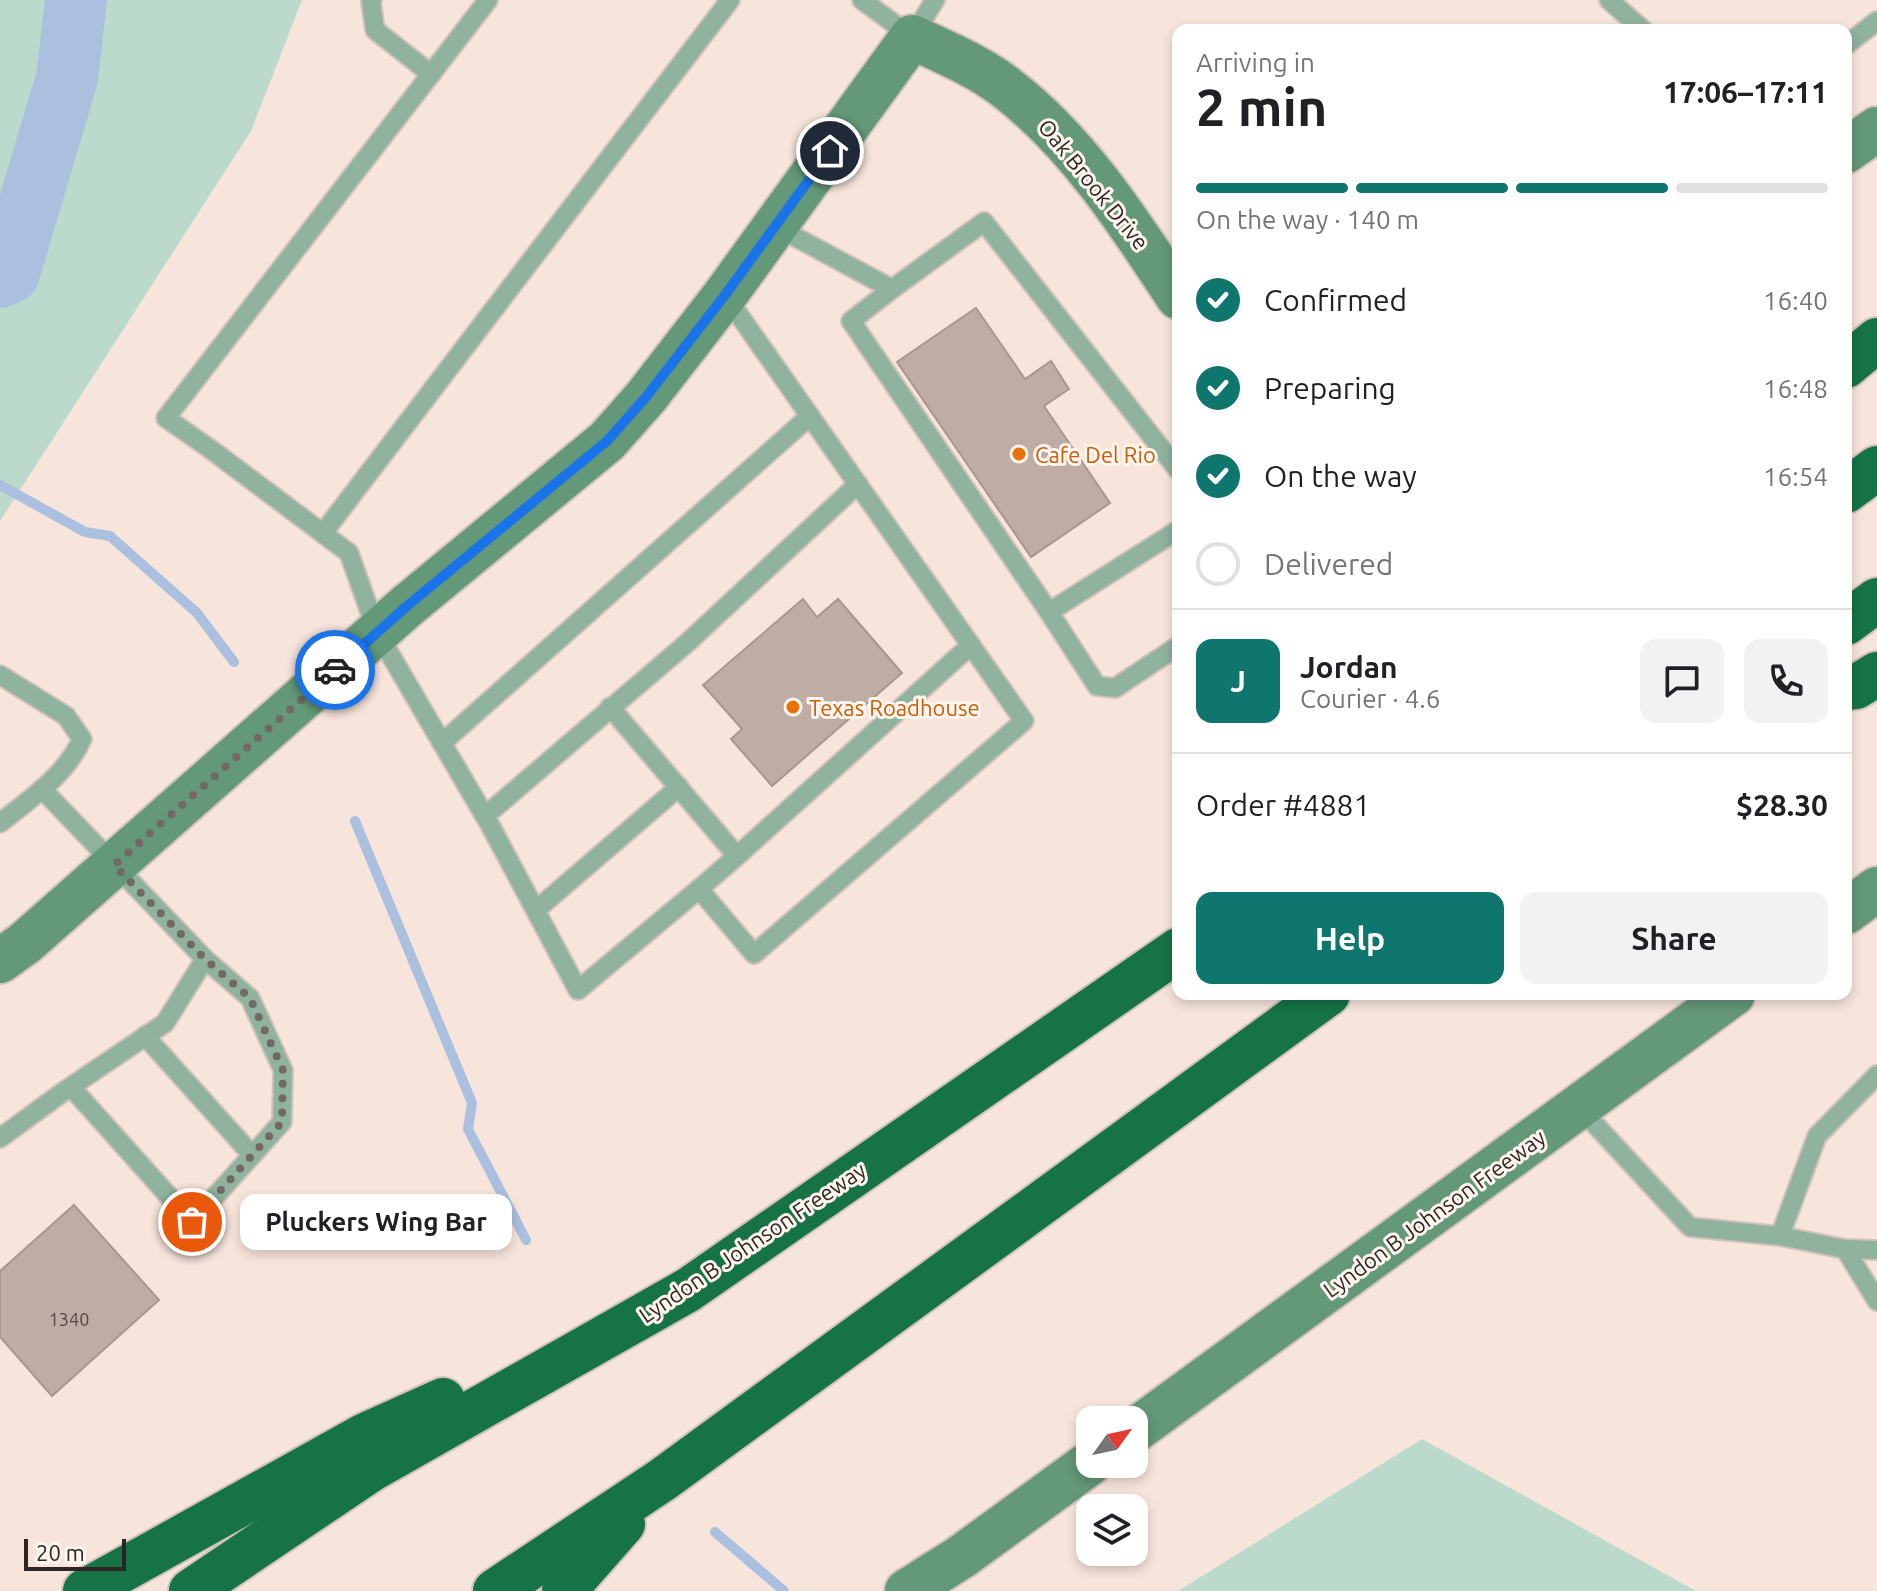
<!DOCTYPE html>
<html lang="en">
<head>
<meta charset="utf-8">
<style>
	body { margin:0; font-family:Ubuntu,sans-serif; background:#f2f2f2; color:#202124; height:100vh; display:flex; flex-direction:column; font-size:30px; white-space:nowrap }
	* { box-sizing:border-box; margin:0 }
	p { font-size:26px; color:#757577 }
	.icon { flex:none; width:44px; height:44px; fill:none; stroke:currentColor; stroke-width:2; stroke-linecap:round; stroke-linejoin:round }
	.map { position:relative; flex:1; overflow:hidden }
	.side { position:absolute; left:1172px; top:24px; width:680px; height:976px; display:flex; flex-direction:column; background:#fff; border-radius:16px; box-shadow:0 4px 12px #0003 }
	.side>* { flex:none }
	.needle { width:52px; rotate:57deg }
	.buttons { position:absolute; left:1076px; top:1406px; display:grid; gap:16px }
	.buttons a { display:grid; place-items:center; width:72px; height:72px; border-radius:16px; background:#fff; box-shadow:0 4px 12px #0003; font-size:40px }
	.scale { position:absolute; left:24px; bottom:20px; width:102px; box-sizing:border-box; padding-left:8px; border:4px solid #2c2522; border-top:0; font-size:22px; line-height:28px; white-space:nowrap; color:#2c2522; -webkit-text-stroke:6px #fff4ee; paint-order:stroke }
	.pin { position:absolute; display:grid; place-items:center; width:68px; height:68px; color:#fff; margin:-34px; border:4px solid #fff; border-radius:50%; box-shadow:0 2px 8px #0007 }
	.courier { position:absolute; display:grid; place-items:center; width:80px; height:80px; margin:-40px; border:6px solid #1a73e8; border-radius:50%; background:#fff; color:#222; box-shadow:0 2px 10px #0007 }
	.bubble { position:absolute; height:56px; border-radius:16px; background:#fff; box-shadow:0 4px 12px #0003; font-size:26px; font-weight:700; line-height:56px; text-align:center }
	.summary em { font-style:normal; font-weight:700 }
	.summary div { display:flex; flex-direction:column-reverse }
	.summary { display:flex; align-items:center; justify-content:space-between; height:136px; padding:0 24px }
	h1 { font-size:52px; font-weight:700; line-height:60px }
	.bar { display:grid; grid-template-columns:repeat(4,1fr); gap:12px 8px; align-content:center; height:96px; padding:0 24px }
	.bar i { height:10px; border-radius:6px; background:#e0e0e0 }
	.bar .active { background:#0f766e }
	.bar p { grid-column:span 4 }
	.line { display:flex; align-items:center; gap:20px; padding:0 24px; border-top:2px solid #e0e0e0 }
	.line div { flex:1 }
	.round { display:grid; place-items:center; flex:none; width:84px; height:84px; border-radius:16px; background:#f2f2f2 }
	ol { padding:0 24px; list-style:none }
	li { display:flex; align-items:center; gap:24px; height:88px }
	li p { margin-inline-start:auto }
	li .icon { padding:8px; border-radius:50%; background:#0f766e; color:#fff; stroke-width:4 }
	li:last-child { color:#757577 }
	li i { width:44px; height:44px; border:4px solid #e0e0e0; border-radius:50% }
	.action { display:flex; gap:16px; margin-top:auto; padding:16px 24px }
	.action a { flex:1; height:92px; border-radius:16px; background:#0f766e; color:#fff; font-size:32px; font-weight:700; line-height:92px; text-align:center }
	.action a+a { background:#f2f2f2; color:#202124 }
	.map>svg:first-child { display:block }
	.green { fill:#bbdacb }
	.lines { fill:none; stroke-linecap:round; stroke-linejoin:round }
	.stream { stroke:#abc0df; stroke-width:10 }
	.river { stroke:#abc0df; stroke-width:62 }
	.building { fill:#bfada5; stroke:#a9978f; stroke-width:2 }
	.lane-casing { stroke:#d2c2bb; stroke-width:22 }
	.secondary-casing { stroke:#d2c2bb; stroke-width:48 }
	.highway-casing { stroke:#d2c2bb; stroke-width:48 }
	.lane { stroke:#90b39d; stroke-width:18 }
	.secondary { stroke:#639878; stroke-width:44 }
	.highway { stroke:#157346; stroke-width:44 }
	.done { stroke:#736863; stroke-width:8; stroke-dasharray:0 14.4 }
	.route { stroke:#1a73e8; stroke-width:10 }
	.food-dot { fill:#e8710a; stroke:#fff4ee; stroke-width:3 }
	.labels { text-anchor:middle; dominant-baseline:central; stroke-width:6; stroke-linejoin:round; paint-order:stroke }
	.number-label { font-size:18px; fill:#514743 }
	.street-label { font-size:22px; fill:#2c2522; stroke:#fff4ee }
	.food-label { font-size:22px; fill:#c56008; stroke:#fff4ee; text-anchor:start }
</style>
</head>
<body>
<div class="map">
<svg width="1877" height="1591" viewBox="0 0 1877 1591">
	<rect width="100%" height="100%" fill="#f7e5dc"/>
	<g class="green">
		<path d="M0,0H302L251,131L0,521Z"/>
		<path d="M1422,1439L1696,1591H1178Z"/>
	</g>
	<g class="lines">
		<g class="stream">
			<path d="M0,485L85,532L110,536L197,613L234,662"/>
			<path d="M355,821L472,1103L468,1129L526,1240"/>
			<path d="M715,1532L784,1591"/>
		</g>
		<path class="river" d="M0,277L9,273L67,78L76,0"/>
	</g>
	<g class="building">
		<path d="M976,308L1025,379L1051,361L1069,389L1044,406L1110,503L1031,557L897,362Z"/>
		<path d="M803,599L817,617L838,599L902,673L772,786L731,739L742,729L703,685Z"/>
		<path d="M74,1205L159,1300L52,1396L0,1337V1271Z"/>
	</g>
	<g class="lines">
		<g class="lane-casing">
			<g id="lane">
				<path d="M372,0L371,2L375,30L431,74"/>
				<path d="M488,0L166,418L213,451L349,553L377,632L490,825L578,990L699,889L754,954L1024,721L725,295"/>
				<path d="M862,0L912,37L935,0"/>
				<path d="M1609,0L1643,30"/>
				<path d="M1846,45L1877,21"/>
				<path d="M775,226L892,289L984,222L1178,470"/>
				<path d="M892,289L851,321L1049,612L1178,530"/>
				<path d="M323,533L730,0"/>
				<path d="M1049,612L1097,686L1115,688L1178,646"/>
				<path d="M0,675L66,716L82,739C66,775 30,799 0,823"/>
				<path d="M610,707L737,856L699,889"/>
				<path d="M442,743L810,416"/>
				<path d="M485,816L687,643L858,484"/>
				<path d="M737,856L971,645"/>
				<path d="M536,910L679,787"/>
				<path d="M145,1036L252,1155"/>
				<path d="M71,1087L192,1222L282,1122L283,1070L250,998L205,959"/>
				<path d="M1579,1107L1690,1227L1780,1236L1845,1249L1877,1301"/>
				<path d="M0,1138L63,1092L165,1023L205,959L42,789"/>
				<path d="M1780,1236L1817,1136L1877,1075"/>
				<path d="M1845,1249L1877,1250"/>
			</g>
		</g>
		<g class="secondary-casing">
			<g id="secondary">
				<path d="M1846,151L1877,129"/>
				<path d="M1846,912L1877,889"/>
				<path d="M0,961L25,943L407,606L607,441L646,397L725,295L912,37C944,52 976,65 1004,86C1076,140 1129,222 1178,297"/>
				<path d="M1134,1431L1733,994"/>
				<path d="M907,1591L961,1557L1090,1463"/>
			</g>
		</g>
		<g class="highway-casing">
			<g id="highway">
				<path d="M1846,366L1877,340"/>
				<path d="M1846,491L1877,468"/>
				<path d="M1846,623L1877,600"/>
				<path d="M1846,688L1856,687L1877,674"/>
				<path d="M85,1591L365,1435L443,1400"/>
				<path d="M191,1591L372,1469L688,1290L1178,950"/>
				<path d="M495,1591L662,1480L1328,994"/>
				<path d="M564,1591L623,1524"/>
			</g>
		</g>
		<use href="#lane" class="lane"/>
		<use href="#secondary" class="secondary"/>
		<use href="#highway" class="highway"/>
	</g>
	<g class="lines">
		<path class="done" d="M192,1222L282,1122L283,1070L250,998L205,959L114,865L335,670"/>
		<path class="route" d="M335,670L407,606L607,441L646,397L725,295L830,151"/>
	</g>
	<g class="food-dot">
		<circle cx="1019" cy="454" r="8"/>
		<circle cx="793" cy="707" r="8"/>
	</g>
	<g class="labels">
		<g class="number-label">
			<text x="69" y="1319">1340</text>
		</g>
		<g class="street-label">
			<text transform="translate(1094 184) rotate(51)">Oak Brook Drive</text>
			<text transform="translate(1434 1213) rotate(-36)">Lyndon B Johnson Freeway</text>
			<text transform="translate(752 1242) rotate(-34)">Lyndon B Johnson Freeway</text>
		</g>
		<g class="food-label">
			<text x="1035" y="454">Cafe Del Rio</text>
			<text x="809" y="707">Texas Roadhouse</text>
		</g>
	</g>
</svg>
<div class="buttons">
<a><svg class="needle" viewBox="-14 -14 28 28"><path d="M0-13l5 13h-10z" fill="#e53935"/><path d="M0 13l5-13h-10z" fill="#757577"/></svg></a>
<a><svg class="icon" aria-label="layers" viewBox="0 0 24 24"><path d="M12 4l9 5-9 5-9-5zM3 14l9 5 9-5"/></svg></a>
</div>
<div class="scale">20 m</div>
<div class="pin" style="left:192px;top:1222px;background:#ea580c"><svg class="icon" aria-label="bag" viewBox="0 0 24 24"><path d="M5 8h14l-1 12H6zM9 8a3 3 0 0 1 6 0"/></svg></div>
<div class="pin" style="left:830px;top:151px;background:#1f2937"><svg class="icon" aria-label="home" viewBox="0 0 24 24"><path d="M3 11l9-7 9 7M6 9v11h12V9"/></svg></div>
<div class="courier" style="left:335px;top:670px"><svg class="icon" aria-label="car" viewBox="0 0 24 24"><path d="M5 17H2v-5l4-1 3-4h7l3 4 3 1v5h-3M9 17h6M6 11h13"/><circle cx="7" cy="17" r="2"/><circle cx="17" cy="17" r="2"/></svg></div>
<div class="bubble" style="left:240px;top:1194px;width:272px">Pluckers Wing Bar</div>
<section class="side">
<div class="summary"><div><h1>2 min</h1><p>Arriving in</p></div><em>17:06–17:11</em></div>
<div class="bar"><i class="active"></i><i class="active"></i><i class="active"></i><i></i><p>On the way · 140 m</p></div>
<ol>
<li><svg class="icon" aria-label="check" viewBox="0 0 24 24"><path d="M5 12l5 5 9-10"/></svg>Confirmed<p>16:40</p></li>
<li><svg class="icon" aria-label="check" viewBox="0 0 24 24"><path d="M5 12l5 5 9-10"/></svg>Preparing<p>16:48</p></li>
<li><svg class="icon" aria-label="check" viewBox="0 0 24 24"><path d="M5 12l5 5 9-10"/></svg>On the way<p>16:54</p></li>
<li><i></i>Delivered</li>
</ol>
<div class="line" style="height:144px"><b class="round" style="background:#0f766e;color:#fff">J</b><div><b>Jordan</b><p>Courier · 4.6</p></div><a class="round"><svg class="icon" aria-label="chat" viewBox="0 0 24 24"><path d="M4 5h16v11H9l-5 4z"/></svg></a><a class="round"><svg class="icon" aria-label="phone" viewBox="0 0 24 24"><path d="M5 4h4l2 5-3 2q2 4 5 5l2-3 5 2v4C11 20 4 13 5 4z"/></svg></a></div>
<div class="line" style="height:104px"><div>Order #4881</div><b>$28.30</b></div>
<div class="action"><a>Help</a><a>Share</a></div>
</section>
</div>
</body>
</html>
